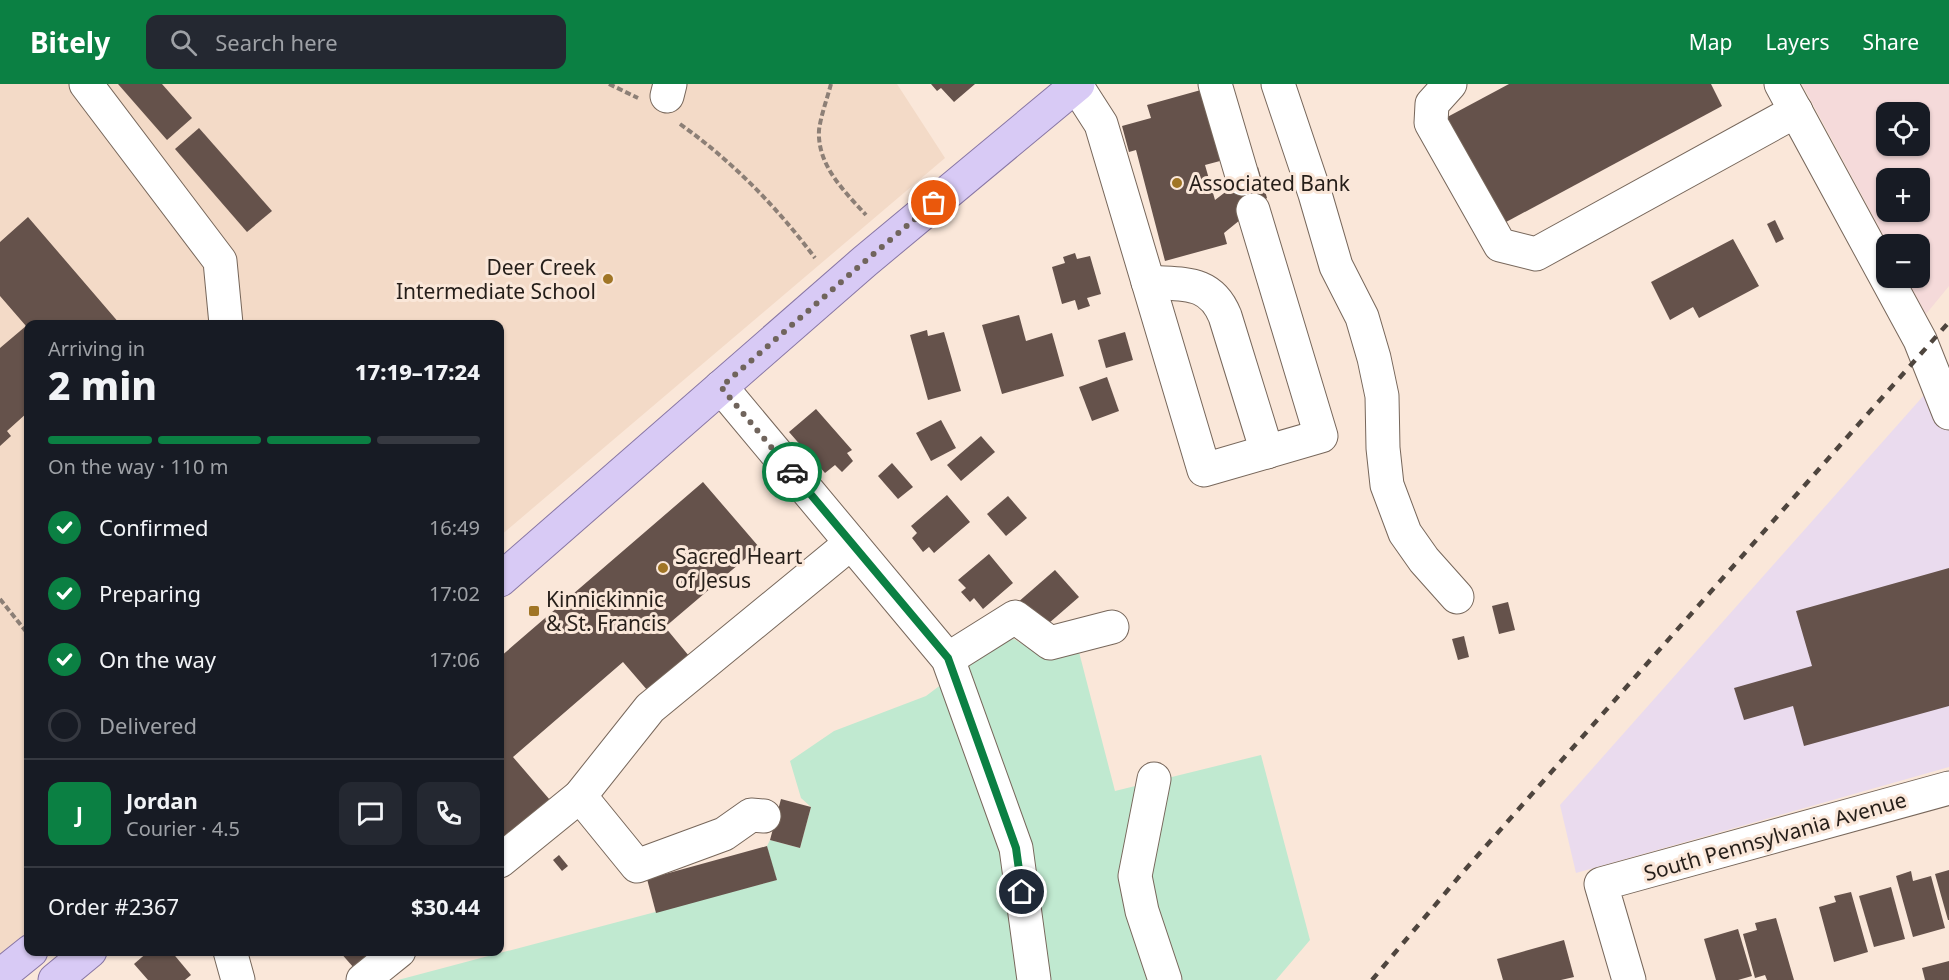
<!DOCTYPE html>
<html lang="en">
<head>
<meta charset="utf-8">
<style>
	body { margin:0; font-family:"Noto Sans",sans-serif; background:#242831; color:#f1f3f6; height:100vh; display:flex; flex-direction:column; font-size:22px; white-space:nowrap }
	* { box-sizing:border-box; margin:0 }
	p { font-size:20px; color:#9ea1a6 }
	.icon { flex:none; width:33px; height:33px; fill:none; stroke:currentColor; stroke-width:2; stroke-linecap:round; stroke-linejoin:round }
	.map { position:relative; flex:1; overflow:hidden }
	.side { position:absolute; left:24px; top:236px; width:480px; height:636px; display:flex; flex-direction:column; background:#171b24; border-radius:12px; box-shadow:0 2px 4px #0004 }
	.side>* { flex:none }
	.fabs { position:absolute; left:1876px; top:18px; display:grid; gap:12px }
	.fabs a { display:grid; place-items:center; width:54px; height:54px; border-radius:12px; background:#171b24; box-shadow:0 2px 4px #0004; font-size:30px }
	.pin { position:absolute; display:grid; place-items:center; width:51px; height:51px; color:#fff; margin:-26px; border:3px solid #fff; border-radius:50%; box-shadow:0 2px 6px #0007 }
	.courier { position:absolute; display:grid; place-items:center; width:60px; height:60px; margin:-30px; border:4px solid #0b8043; border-radius:50%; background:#fff; color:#222; box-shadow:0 2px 8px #0007 }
	.summary em { font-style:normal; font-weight:800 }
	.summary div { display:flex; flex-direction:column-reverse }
	.summary { display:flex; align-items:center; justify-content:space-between; height:102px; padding:0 24px }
	h1 { font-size:39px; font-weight:800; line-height:45px }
	.bar { display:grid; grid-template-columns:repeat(4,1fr); gap:9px 6px; align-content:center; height:72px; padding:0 24px }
	.bar i { height:8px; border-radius:4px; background:#363941 }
	.bar .active { background:#0b8043 }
	.bar p { grid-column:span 4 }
	.line { display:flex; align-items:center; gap:15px; padding:0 24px; border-top:2px solid #363941 }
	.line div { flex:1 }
	.round { display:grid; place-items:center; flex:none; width:63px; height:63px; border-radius:12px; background:#242831 }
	ol { padding:0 24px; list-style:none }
	li { display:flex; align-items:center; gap:18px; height:66px }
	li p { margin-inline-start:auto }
	li .icon { padding:6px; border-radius:50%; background:#0b8043; color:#fff; stroke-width:4 }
	li:last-child { color:#9ea1a6 }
	li i { width:33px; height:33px; border:3px solid #363941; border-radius:50% }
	header { display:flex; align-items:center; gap:36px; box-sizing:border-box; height:84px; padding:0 30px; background:#0b8043; color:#fff }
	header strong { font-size:28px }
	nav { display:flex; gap:33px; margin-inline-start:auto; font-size:21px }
	.search { width:420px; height:54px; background:#242831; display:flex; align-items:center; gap:15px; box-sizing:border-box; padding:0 21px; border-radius:12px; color:#9ea1a6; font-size:22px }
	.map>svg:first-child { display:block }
	.commercial { fill:#eadbee }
	.industrial { fill:#f5dada; fill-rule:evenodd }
	.built { fill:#f3dac7 }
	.green { fill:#c0e9d0 }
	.building { fill:#65524b }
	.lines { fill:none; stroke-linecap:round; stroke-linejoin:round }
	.minor-casing { stroke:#77675b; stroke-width:35 }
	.major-casing { stroke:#8876a4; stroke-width:35 }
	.path { stroke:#8c7f76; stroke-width:4; stroke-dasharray:6 3; stroke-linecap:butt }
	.minor { stroke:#fff; stroke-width:33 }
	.major { stroke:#d8caf5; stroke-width:33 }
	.rail { stroke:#4e453e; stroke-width:4.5; stroke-dasharray:8 8; stroke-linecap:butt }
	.done { stroke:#70645c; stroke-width:6; stroke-dasharray:0 10.8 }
	.route { stroke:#0b8043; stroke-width:8 }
	.poi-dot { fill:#a07525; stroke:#fae7d9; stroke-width:2 }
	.labels { text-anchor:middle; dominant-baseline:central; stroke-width:6; stroke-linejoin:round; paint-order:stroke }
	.poi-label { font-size:21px; fill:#251e19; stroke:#fae7d9; text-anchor:start }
	.street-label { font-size:21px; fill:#251e19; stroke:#fae7d9 }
</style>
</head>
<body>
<header>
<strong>Bitely</strong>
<div class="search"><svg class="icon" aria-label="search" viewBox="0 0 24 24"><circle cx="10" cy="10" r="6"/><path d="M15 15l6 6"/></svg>Search here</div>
<nav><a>Map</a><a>Layers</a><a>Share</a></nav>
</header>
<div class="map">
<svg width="1949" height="896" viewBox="0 0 1949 896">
	<rect width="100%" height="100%" fill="#fae7d9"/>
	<path class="commercial" d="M1949,283V683L1576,789L1560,721Z"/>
	<path class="industrial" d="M1802,0H1949V202L1926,230L1906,194H1920V160H1888ZM1887,28H1920V62H1887ZM1887,94H1920V128H1887Z"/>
	<path class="built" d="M0,0H897L945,74L500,452V240H28V850L0,874Z"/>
	<path class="green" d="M1014,555L1041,571L1079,568L1115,707L1261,671L1310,856L1276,896H398L776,796L767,762L770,756L800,764L811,723L801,714L790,677L834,647L926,612L974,576L1004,557Z"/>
	<g class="building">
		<path d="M118,0H162L192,34L167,56Z"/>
		<path d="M931,0H975L954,18L941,4L937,7Z"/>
		<path d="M1509,0H1711L1722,22L1495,144L1438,38Z"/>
		<path d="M1208,4L1210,39L1220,77L1205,81L1215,116L1258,83L1267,114L1224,149L1227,160L1165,177L1136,66L1129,68L1122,42L1151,34L1147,21Z"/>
		<path d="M199,44L272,127L247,148L175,65Z"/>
		<path d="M28,133L120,240H28V328L7,347L11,352L0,362V264L26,242L0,212V158Z"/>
		<path d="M1775,136L1784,155L1776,159L1767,140Z"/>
		<path d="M1733,155L1759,202L1699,234L1693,223L1670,236L1651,198Z"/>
		<path d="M1075,169L1077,175L1090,172L1101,210L1087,214L1090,222L1078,226L1075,216L1062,220L1052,183L1065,179L1063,173Z"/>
		<path d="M1019,231L1026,257L1052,249L1064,292L1002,310L982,241Z"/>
		<path d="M927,246L928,252L944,248L961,307L928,316L910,251Z"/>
		<path d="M1125,248L1133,276L1106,284L1098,256Z"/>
		<path d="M1107,293L1119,327L1092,337L1079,303Z"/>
		<path d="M816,325L852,366L847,369L853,377L842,388L835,381L825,389L789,348Z"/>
		<path d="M941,336L956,364L931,377L916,349Z"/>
		<path d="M981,352L995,368L961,397L947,381Z"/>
		<path d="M892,379L913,403L898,415L878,392Z"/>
		<path d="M703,398L759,463L665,543L689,572L648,607L623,578L513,673L550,716L506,754L500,747V573Z"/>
		<path d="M947,411L970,438L934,469L929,463L923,468L912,454L917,449L911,442Z"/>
		<path d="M1008,412L1027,434L1006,452L987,430Z"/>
		<path d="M989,470L1013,499L983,525L974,514L970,518L961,508L966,504L958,496Z"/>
		<path d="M1949,484V622L1804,662L1793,622L1744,636L1734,604L1812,582L1796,527Z"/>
		<path d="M1055,486L1079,513L1041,546L1017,519Z"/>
		<path d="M1508,518L1515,546L1499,550L1492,522Z"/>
		<path d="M1464,552L1469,573L1458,576L1452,555Z"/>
		<path d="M781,715L811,723L800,764L770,756Z"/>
		<path d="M767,762L777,796L656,829L647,795Z"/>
		<path d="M559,771L568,782L562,787L553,776Z"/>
		<path d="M1949,786V836H1948L1935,790Z"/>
		<path d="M1911,787L1913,797L1931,792L1945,844L1913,853L1896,792Z"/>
		<path d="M1891,803L1905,855L1874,863L1859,812Z"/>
		<path d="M1851,808L1868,868L1834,878L1819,823L1836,818L1834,812Z"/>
		<path d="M1776,834L1794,896H1767L1765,891L1755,894L1743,850L1757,846L1755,839Z"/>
		<path d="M1738,845L1752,892L1738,896H1716L1704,855Z"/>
		<path d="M1564,856L1574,893L1561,896H1503L1497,875Z"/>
		<path d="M149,867H171L191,891L185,896H148L134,880Z"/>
		<path d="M339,867H374L354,884Z"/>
		<path d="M1949,877V896H1925L1922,884Z"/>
	</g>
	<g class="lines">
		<g class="minor-casing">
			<g id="minor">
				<path d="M86,0L220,177L226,240"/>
				<path d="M1215,0L1243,95"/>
				<path d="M1278,0L1315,110L1336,182L1362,233L1374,274L1382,312L1383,364L1387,401L1405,449L1424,476L1457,513"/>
				<path d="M1450,0L1432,20L1431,39L1500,161L1536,170L1796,27"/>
				<path d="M1781,0L1920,256L1949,329"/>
				<path d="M1076,1L1101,40L1204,386L1321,352L1253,126"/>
				<path d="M667,12L670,0"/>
				<path d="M1148,198C1182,201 1210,195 1225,232L1267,368"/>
				<path d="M721,303L948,575L1016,764L1034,896"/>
				<path d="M948,575L1015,533L1050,559L1112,543"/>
				<path d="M1154,695L1135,792L1142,827L1165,896"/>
				<path d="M580,712L637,782L724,750L751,731L764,732"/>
				<path d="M500,777L580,712L650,624L851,459"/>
				<path d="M230,867L238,896"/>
				<path d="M363,896L399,867"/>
				<path d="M1629,896L1601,800L1949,704"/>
			</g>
		</g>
		<g class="major-casing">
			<g id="major">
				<path d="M500,496L864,178L1078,0"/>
				<path d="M0,892L31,867"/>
				<path d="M55,896L90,867"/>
			</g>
		</g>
		<g class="path">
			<path d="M609,0L638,14"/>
			<path d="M831,0C827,15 821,31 819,46C817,81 844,107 866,131"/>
			<path d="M680,40C732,77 777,123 815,174"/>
			<path d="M0,515L28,550"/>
		</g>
		<use href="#minor" class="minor"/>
		<use href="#major" class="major"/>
		<path class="rail" d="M1372,896L1463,788L1949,238"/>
	</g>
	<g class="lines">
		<path class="done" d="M792,388L721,303L864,178L934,119"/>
		<path class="route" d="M792,388L948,574L1016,764L1022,808"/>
	</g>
	<g class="poi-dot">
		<circle cx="1177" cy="99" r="6"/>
		<circle cx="608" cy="195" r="6"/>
		<circle cx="663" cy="484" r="6"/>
		<rect x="528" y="521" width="12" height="12" rx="3"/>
	</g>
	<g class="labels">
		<g class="poi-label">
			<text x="1189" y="99">Associated Bank</text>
			<text x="596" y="183" text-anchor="end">Deer Creek<tspan x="596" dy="24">Intermediate School</tspan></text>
			<text x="675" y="472">Sacred Heart<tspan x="675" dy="24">of Jesus</tspan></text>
			<text x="546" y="515">Kinnickinnic<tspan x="546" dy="24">&amp; St. Francis</tspan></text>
		</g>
		<g class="street-label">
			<text transform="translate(1775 752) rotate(-16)">South Pennsylvania Avenue</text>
		</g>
	</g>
</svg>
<div class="fabs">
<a><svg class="icon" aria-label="locate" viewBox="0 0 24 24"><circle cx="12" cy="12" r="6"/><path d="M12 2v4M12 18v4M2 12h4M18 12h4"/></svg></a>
<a>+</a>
<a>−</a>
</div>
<div class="pin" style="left:934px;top:119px;background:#ea580c"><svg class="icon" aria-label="bag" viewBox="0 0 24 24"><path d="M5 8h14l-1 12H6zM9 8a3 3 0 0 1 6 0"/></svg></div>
<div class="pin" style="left:1022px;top:808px;background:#1f2937"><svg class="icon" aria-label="home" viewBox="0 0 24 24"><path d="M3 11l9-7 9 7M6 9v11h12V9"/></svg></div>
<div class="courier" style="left:792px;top:388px"><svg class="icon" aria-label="car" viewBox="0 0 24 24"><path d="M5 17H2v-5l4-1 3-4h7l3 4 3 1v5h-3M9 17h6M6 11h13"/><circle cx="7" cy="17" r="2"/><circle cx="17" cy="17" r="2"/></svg></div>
<section class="side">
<div class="summary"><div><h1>2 min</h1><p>Arriving in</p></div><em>17:19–17:24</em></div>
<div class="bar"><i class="active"></i><i class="active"></i><i class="active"></i><i></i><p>On the way · 110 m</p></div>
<ol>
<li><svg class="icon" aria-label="check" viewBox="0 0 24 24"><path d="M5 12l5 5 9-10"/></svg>Confirmed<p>16:49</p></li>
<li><svg class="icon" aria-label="check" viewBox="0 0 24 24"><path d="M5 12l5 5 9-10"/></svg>Preparing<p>17:02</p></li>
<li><svg class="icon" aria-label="check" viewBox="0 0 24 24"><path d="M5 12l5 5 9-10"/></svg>On the way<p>17:06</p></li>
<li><i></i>Delivered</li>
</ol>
<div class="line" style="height:108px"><b class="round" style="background:#0b8043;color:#fff">J</b><div><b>Jordan</b><p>Courier · 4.5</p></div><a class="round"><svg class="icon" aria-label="chat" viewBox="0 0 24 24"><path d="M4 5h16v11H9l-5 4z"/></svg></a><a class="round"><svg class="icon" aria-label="phone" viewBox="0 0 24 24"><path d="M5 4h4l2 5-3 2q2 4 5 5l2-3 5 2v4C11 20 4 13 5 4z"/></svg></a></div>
<div class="line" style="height:78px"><div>Order #2367</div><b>$30.44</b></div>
</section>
</div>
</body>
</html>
